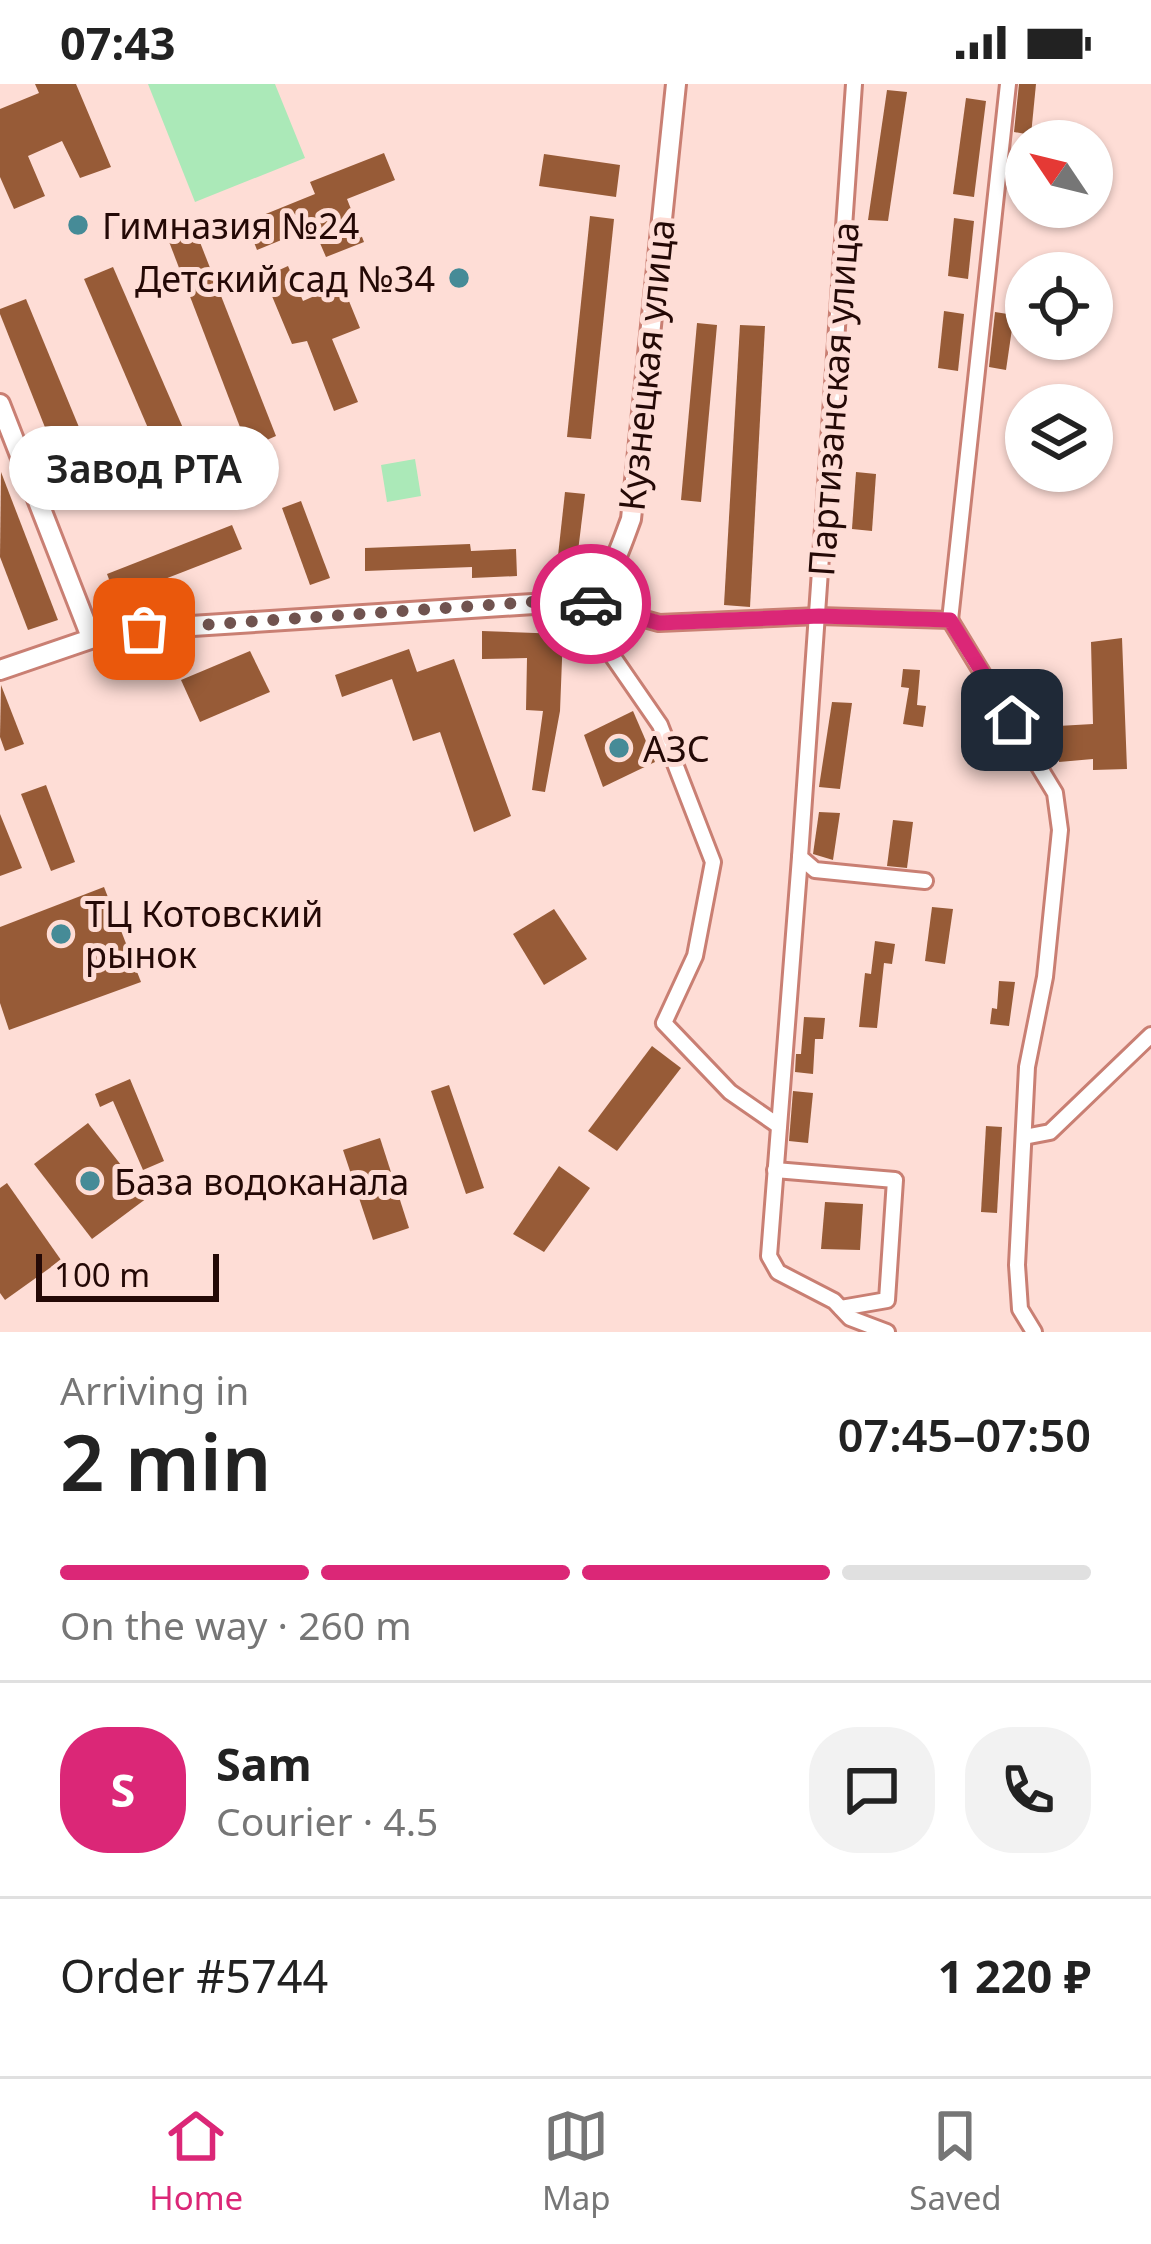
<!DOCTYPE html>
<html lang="en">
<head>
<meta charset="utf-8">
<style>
	body { margin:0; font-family:"Noto Sans",sans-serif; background:#f2f2f2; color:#222; height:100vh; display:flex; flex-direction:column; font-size:45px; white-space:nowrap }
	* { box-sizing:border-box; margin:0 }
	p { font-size:39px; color:#767676 }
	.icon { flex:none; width:66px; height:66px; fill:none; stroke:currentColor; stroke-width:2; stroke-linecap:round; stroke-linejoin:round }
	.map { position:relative; height:1248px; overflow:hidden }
	.panel { display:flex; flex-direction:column; background:#fff; flex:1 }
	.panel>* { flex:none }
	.needle { width:78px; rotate:305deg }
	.fabs { position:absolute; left:1005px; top:36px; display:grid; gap:24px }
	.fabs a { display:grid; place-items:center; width:108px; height:108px; border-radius:50%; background:#fff; box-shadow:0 3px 9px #0004; font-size:60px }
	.scale { position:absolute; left:36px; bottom:30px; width:183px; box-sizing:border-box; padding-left:12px; border:6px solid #240906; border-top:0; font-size:33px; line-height:42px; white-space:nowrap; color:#240906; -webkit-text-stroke:9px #feddd6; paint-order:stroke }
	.pin { position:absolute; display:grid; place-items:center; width:102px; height:102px; color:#fff; margin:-51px; border-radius:24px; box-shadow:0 6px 18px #0006 }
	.courier { position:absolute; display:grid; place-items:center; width:120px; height:120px; margin:-60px; border:9px solid #db2777; border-radius:50%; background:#fff; color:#222; box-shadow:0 3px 15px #0007 }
	.bubble { position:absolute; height:84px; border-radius:42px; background:#fff; box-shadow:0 3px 9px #0004; font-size:39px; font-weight:600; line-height:84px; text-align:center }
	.headline em { font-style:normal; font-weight:600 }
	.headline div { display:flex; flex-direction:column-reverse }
	.headline { display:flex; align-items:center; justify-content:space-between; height:204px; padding:0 60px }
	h1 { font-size:78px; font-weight:600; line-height:90px }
	.bar { display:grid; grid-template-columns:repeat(4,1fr); gap:18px 12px; align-content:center; height:144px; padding:0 60px }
	.bar i { height:15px; border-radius:9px; background:#e0e0e0 }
	.bar .active { background:#db2777 }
	.bar p { grid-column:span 4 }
	.line { display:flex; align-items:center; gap:30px; padding:0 60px; border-top:3px solid #e0e0e0 }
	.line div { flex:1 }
	.round { display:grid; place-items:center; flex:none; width:126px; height:126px; border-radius:48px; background:#f2f2f2 }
	.status { display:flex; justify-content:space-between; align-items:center; height:84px; padding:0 60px; background:#fff; direction:ltr }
	.status svg { height:33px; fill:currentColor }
	.tabs { display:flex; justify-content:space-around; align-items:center; height:168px; border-top:3px solid #e0e0e0; background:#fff; font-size:33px; color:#767676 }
	.tabs a { display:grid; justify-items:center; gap:6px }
	.tabs .active { color:#db2777 }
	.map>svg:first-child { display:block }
	.green { fill:#abe9b8 }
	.building { fill:#975b37 }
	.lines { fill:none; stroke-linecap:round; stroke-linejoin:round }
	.street-casing { stroke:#c97f73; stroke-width:20 }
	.secondary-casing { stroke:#c97f73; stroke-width:24 }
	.street { stroke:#fff; stroke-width:14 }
	.secondary { stroke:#fff; stroke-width:18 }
	.done { stroke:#70534f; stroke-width:12; stroke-dasharray:0 21.6 }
	.route { stroke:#db2777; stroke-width:15 }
	.poi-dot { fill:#468b97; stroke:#feddd6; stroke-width:4.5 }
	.labels { text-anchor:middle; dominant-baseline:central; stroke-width:10; stroke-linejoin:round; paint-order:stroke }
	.poi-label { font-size:36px; fill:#240906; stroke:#feddd6; text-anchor:start }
	.street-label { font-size:36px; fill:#240906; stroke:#feddd6 }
</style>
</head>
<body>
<div class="status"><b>07:43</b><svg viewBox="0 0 49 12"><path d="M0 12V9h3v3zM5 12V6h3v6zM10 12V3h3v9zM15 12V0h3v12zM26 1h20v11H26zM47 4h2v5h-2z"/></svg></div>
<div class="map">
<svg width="1151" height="1248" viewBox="0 0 1151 1248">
	<rect width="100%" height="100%" fill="#feddd6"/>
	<g class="green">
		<path d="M148,0H275L305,74L195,118Z"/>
		<path d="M415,375L421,412L387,418L381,381Z"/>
	</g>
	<g class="building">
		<path d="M35,0H76L111,83L80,94L62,57L28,72L45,112L14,125L0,93V25L39,9Z"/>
		<path d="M1019,0H1036L1031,51L1014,48Z"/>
		<path d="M887,6L907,8L888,137L868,136Z"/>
		<path d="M966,14L986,17L974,113L953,110Z"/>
		<path d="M384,69L395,96L347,115L364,158L326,173L313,143L257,166L246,138L315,110L310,98Z"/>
		<path d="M544,70L620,81L616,113L539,102Z"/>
		<path d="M590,132L614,135L591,355L567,353Z"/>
		<path d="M954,134L974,137L968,195L948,192Z"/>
		<path d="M194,143L276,352L248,364L168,155Z"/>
		<path d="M288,182L303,217L342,200L360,244L332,255L358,318L334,327L307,257L292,260L264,193Z"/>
		<path d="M113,183L196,374L166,386L84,195Z"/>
		<path d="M26,215L107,411L77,424L0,230V225Z"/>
		<path d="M944,227L964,230L958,287L938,284Z"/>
		<path d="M995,228L1014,231L1006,286L989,283Z"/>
		<path d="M697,239L717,241L701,418L681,416Z"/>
		<path d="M740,241L765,242L750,523L724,521Z"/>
		<path d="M1,388L58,536L28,546L0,473Z"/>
		<path d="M856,388L876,390L872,447L852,445Z"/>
		<path d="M565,408L585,410L575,492L556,490Z"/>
		<path d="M301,417L330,494L310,501L282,424Z"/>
		<path d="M232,441L242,465L116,514L107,490Z"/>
		<path d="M470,460L471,467L516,465L517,492L472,494V483L365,487V464Z"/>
		<path d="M482,547L563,550L560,627L545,708L532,706L543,627L526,626L527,574L482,575Z"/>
		<path d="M1122,554L1127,685L1093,686V675L1059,678L1058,642L1093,640L1091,558Z"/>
		<path d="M409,565L417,588L454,575L511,732L474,748L440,648L413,657L392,595L342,613L335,591Z"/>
		<path d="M250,567L270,608L200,638L181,596Z"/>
		<path d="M903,585L920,586L917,621L926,622L923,643L903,640L909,604L901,603Z"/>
		<path d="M1,601L24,660L5,667L0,653Z"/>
		<path d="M832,618L852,619L840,705L819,703Z"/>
		<path d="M633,627L655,678L603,703L584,651Z"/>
		<path d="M46,701L75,778L51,787L21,710Z"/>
		<path d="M819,728L840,729L833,776L813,770Z"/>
		<path d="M0,730L22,784L0,792Z"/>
		<path d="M893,736L913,738L907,784L887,782Z"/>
		<path d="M104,803L141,898L9,946L0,919V843Z"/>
		<path d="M932,823L953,825L945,880L925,877Z"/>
		<path d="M554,825L587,875L544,901L513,850Z"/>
		<path d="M875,857L895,860L892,880L884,879L877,944L859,943L865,889L871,890Z"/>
		<path d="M999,897L1015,898L1009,942L990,940L992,924L997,925Z"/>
		<path d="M804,933L825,934L823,955H815L813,990L795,988L796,970H801Z"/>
		<path d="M652,962L681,984L617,1067L588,1047Z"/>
		<path d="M130,995L164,1077L143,1086L113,1017L100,1023L95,1010Z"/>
		<path d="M449,1001L484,1104L466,1110L431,1007Z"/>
		<path d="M793,1007L813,1009L808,1059L789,1057Z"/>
		<path d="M88,1039L147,1114L92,1155L34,1080Z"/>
		<path d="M986,1042L1002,1043L997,1129L981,1128Z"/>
		<path d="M380,1054L409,1144L373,1156L343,1066Z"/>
		<path d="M559,1082L590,1104L544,1168L513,1150Z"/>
		<path d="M7,1099L61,1176L5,1216L0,1209V1104Z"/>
		<path d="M825,1118L863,1120L860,1166L821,1165Z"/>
	</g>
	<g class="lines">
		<g class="street-casing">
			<g id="street">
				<path d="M854,0L800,773L815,786L925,797"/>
				<path d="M573,515L660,641L713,778L695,872L664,939L730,1008L779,1042"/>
				<path d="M573,515L659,539L819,532L950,536"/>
				<path d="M950,536L1055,709L1060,746L1045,893L1027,983L1017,1181L1020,1225L1034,1248"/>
				<path d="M950,536L1008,0"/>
				<path d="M800,773L769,1172L778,1188L834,1217L850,1234L887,1248"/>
				<path d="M1024,1053L1050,1048L1151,951"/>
				<path d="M775,1086L895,1096L887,1216L841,1224"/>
			</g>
		</g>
		<g class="secondary-casing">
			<g id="secondary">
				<path d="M0,320L91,553"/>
				<path d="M0,586L114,547L549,519C607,510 613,484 631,435L676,0"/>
			</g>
		</g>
		<use href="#street" class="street"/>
		<use href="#secondary" class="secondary"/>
	</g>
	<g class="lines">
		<path class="done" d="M144,545L573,515L591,520"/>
		<path class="route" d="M591,520L659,539L819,532L950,536L1012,636"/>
	</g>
	<g class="poi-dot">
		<circle cx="78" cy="141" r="12"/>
		<circle cx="459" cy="194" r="12"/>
		<circle cx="619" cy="664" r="12"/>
		<circle cx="61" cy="850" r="12"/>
		<circle cx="90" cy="1097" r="12"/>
	</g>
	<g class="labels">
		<g class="poi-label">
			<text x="102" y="141">Гимназия №24</text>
			<text x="435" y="194" text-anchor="end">Детский сад №34</text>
			<text x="643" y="664">АЗС</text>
			<text x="85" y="829">ТЦ Котовский<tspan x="85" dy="41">рынок</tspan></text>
			<text x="114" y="1097">База водоканала</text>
		</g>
		<g class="street-label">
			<text transform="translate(646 281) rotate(-84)">Кузнецкая улица</text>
			<text transform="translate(833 315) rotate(-86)">Партизанская улица</text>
		</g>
	</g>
</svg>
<div class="fabs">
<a><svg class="needle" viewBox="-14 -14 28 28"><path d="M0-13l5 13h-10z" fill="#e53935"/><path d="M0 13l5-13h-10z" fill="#767676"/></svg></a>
<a><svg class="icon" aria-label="locate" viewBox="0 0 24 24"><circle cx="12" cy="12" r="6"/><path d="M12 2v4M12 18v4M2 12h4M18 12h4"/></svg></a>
<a><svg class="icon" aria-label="layers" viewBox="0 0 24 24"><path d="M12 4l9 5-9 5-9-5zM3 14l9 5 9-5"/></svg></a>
</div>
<div class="scale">100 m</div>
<div class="pin" style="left:144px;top:545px;background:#ea580c"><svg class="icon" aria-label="bag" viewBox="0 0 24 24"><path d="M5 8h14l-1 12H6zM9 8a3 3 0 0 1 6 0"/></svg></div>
<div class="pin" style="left:1012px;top:636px;background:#1f2937"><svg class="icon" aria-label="home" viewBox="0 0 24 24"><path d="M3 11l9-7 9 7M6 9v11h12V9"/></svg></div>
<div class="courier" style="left:591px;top:520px"><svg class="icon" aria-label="car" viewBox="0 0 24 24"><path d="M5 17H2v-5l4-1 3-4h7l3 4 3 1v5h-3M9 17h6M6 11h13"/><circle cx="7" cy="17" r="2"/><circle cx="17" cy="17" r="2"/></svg></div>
<div class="bubble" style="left:9px;top:342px;width:270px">Завод РТА</div>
</div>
<section class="panel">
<div class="headline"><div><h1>2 min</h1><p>Arriving in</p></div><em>07:45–07:50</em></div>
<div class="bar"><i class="active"></i><i class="active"></i><i class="active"></i><i></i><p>On the way · 260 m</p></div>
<div class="line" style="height:216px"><b class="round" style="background:#db2777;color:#fff">S</b><div><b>Sam</b><p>Courier · 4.5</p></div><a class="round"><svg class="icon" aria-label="chat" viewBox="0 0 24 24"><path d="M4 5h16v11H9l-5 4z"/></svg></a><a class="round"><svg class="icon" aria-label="phone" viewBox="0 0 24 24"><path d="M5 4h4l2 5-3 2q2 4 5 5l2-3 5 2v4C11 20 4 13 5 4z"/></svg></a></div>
<div class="line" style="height:156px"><div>Order #5744</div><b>1 220 ₽</b></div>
</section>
<nav class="tabs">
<a class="active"><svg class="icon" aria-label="home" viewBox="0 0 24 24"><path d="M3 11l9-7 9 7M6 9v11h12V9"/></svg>Home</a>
<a><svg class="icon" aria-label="map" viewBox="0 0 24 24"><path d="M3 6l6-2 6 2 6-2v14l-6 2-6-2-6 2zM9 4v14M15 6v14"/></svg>Map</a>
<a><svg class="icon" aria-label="saved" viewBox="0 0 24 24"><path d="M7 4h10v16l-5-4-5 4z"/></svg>Saved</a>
</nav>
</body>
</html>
